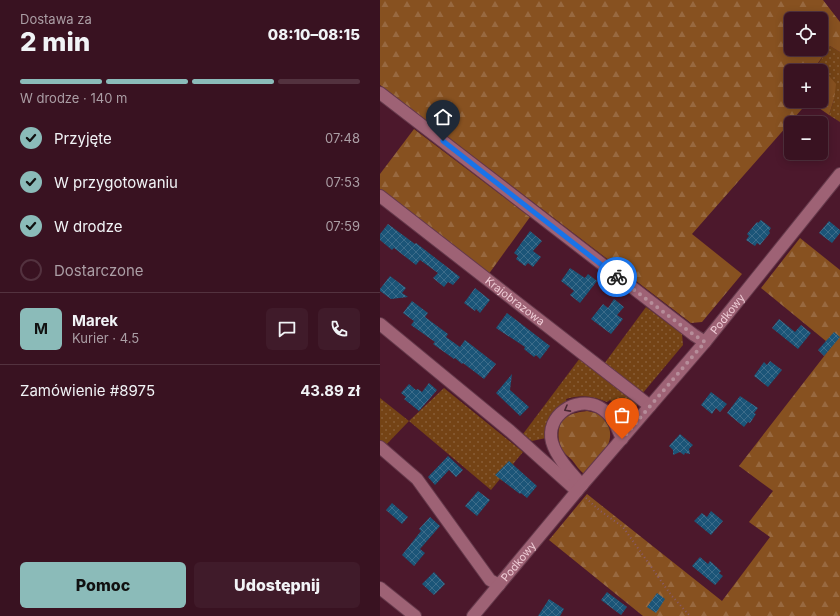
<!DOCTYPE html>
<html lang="pl">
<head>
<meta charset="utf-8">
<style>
	body { margin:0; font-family:Inter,sans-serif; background:#401b2a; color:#f1f3f6; height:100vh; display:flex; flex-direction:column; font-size:15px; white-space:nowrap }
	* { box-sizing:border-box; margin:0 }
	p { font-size:13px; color:#ab9ea5 }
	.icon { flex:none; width:22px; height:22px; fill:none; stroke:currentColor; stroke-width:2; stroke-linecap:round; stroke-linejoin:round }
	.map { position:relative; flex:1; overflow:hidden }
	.sheet { display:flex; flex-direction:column; background:#391221; width:380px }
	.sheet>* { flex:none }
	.buttons { position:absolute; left:404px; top:12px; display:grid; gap:8px }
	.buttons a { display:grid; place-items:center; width:44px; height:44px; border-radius:6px; background:#391221; box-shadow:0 2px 10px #0003,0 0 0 1px #53323f; font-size:20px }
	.pin { position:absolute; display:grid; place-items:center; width:34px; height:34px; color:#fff; margin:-41px -17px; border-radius:50% 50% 50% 0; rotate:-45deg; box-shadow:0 0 4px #0007 }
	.pin .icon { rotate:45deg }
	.courier { position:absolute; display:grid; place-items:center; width:40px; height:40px; margin:-20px; border:3px solid #1a73e8; border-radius:50%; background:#fff; color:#222; box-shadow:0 1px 5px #0007 }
	.head em { font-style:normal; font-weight:800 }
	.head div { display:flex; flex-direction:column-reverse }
	.head { display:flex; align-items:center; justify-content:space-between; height:68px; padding:0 20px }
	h1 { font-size:26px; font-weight:800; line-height:30px }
	.bar { display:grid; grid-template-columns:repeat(4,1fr); gap:6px 4px; align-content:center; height:48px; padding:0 20px }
	.bar i { height:5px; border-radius:3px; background:#53323f }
	.bar .on { background:#8bbbb9 }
	.bar p { grid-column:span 4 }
	.line { display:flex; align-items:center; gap:10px; padding:0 20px; border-top:1px solid #53323f }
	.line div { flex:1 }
	.round { display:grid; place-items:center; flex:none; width:42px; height:42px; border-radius:6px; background:#401b2a }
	ol { padding:0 20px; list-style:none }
	li { display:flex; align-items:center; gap:12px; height:44px }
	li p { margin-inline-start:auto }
	li .icon { padding:4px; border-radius:50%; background:#8bbbb9; color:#111; stroke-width:4 }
	li:last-child { color:#ab9ea5 }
	li i { width:22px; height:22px; border:2px solid #53323f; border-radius:50% }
	.button { display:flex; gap:8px; margin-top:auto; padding:8px 20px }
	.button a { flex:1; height:46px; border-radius:6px; background:#8bbbb9; color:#111; font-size:16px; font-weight:800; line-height:46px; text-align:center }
	.button a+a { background:#401b2a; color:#f1f3f6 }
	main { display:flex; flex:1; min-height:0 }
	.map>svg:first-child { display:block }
	.grass { fill:url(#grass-dots) }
	.forest { fill:url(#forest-firs); fill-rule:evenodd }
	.building { fill:url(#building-cross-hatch) }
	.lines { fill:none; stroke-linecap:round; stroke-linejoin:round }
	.minor-casing { stroke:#65394b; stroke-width:14 }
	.path { stroke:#8a5c6d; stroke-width:2; stroke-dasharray:1 3; stroke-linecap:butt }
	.minor { stroke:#9e6275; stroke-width:12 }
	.oneway { stroke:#492732 }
	.done { stroke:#b68d9a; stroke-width:4; stroke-dasharray:0 7.2 }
	.route { stroke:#1a73e8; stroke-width:5 }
	.labels { text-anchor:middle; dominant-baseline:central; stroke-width:3; stroke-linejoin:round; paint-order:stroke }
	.street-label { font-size:11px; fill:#efccd6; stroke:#240d15 }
</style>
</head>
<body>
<main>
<section class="sheet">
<div class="head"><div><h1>2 min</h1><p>Dostawa za</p></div><em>08:10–08:15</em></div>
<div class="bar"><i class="on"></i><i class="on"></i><i class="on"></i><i></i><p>W drodze · 140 m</p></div>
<ol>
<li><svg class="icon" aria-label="check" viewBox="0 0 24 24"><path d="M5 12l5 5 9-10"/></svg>Przyjęte<p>07:48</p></li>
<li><svg class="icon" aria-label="check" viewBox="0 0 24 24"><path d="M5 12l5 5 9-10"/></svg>W przygotowaniu<p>07:53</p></li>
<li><svg class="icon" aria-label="check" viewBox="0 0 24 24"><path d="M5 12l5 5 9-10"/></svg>W drodze<p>07:59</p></li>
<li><i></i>Dostarczone</li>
</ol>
<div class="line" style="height:72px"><b class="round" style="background:#8bbbb9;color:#111">M</b><div><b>Marek</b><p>Kurier · 4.5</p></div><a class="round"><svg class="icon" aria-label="chat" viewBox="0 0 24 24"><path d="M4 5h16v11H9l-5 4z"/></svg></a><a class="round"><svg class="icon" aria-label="phone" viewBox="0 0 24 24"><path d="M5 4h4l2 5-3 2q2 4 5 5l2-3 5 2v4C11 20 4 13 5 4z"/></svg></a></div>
<div class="line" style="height:52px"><div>Zamówienie #8975</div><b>43.89 zł</b></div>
<div class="button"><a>Pomoc</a><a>Udostępnij</a></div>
</section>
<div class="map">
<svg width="460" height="616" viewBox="0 0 460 616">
	<defs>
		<pattern id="grass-dots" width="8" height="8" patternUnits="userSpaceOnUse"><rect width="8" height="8" fill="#744315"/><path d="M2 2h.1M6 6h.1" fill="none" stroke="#885d36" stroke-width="1.8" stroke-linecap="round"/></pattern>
		<pattern id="forest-firs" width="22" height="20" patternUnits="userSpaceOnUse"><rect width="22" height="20" fill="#875120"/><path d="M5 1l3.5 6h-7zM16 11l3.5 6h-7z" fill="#986940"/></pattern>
		<pattern id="building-cross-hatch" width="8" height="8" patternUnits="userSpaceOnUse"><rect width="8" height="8" fill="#1b5578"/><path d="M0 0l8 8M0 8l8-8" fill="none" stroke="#3c6c8a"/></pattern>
	</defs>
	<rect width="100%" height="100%" fill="#4c182c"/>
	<g class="grass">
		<path d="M450,46L460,52V122L449,115L454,99L438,64Z"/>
		<path d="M266,307L302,334L303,345L262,394L224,364Z"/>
		<path d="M200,358L257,403C257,410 253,417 246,420L241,418L236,410L238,407L230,400L227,402C213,396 202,394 186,399L187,402C171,411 170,422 166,438L152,441L143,434Z"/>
		<path d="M64,388L143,452L133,464L135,467L122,481L120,479L111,490L29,421L4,447L0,444V398L29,421Z"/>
	</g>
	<g class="forest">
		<path d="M0,0H443L460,22V52L450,46L438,63L456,84L454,99L449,115L429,101L312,234L362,274L322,322L311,323L0,85ZM411,19H441V49H411ZM411,71H441V101H411Z"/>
		<path d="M34,129L150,217L108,275L0,191V174Z"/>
		<path d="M420,238L460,270V616H263L169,540L207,494L342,601L390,537L369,522L393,491L359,466L452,346L381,288Z"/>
		<path d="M207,411C210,412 213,412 216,413C227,417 233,431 229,442C227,449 210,467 204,474C199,470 196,465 192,460C189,457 185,454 183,451C177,442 176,424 186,417C193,413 199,412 207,411Z"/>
	</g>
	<g class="building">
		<path d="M381,220L391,228L389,231L390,233L380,245L377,243L375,246L366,240L369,236L367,234L377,222L378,223Z"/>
		<path d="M449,221L460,230V233L452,243L439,233Z"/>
		<path d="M8,224L35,244L36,243L80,277L73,285L68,282L64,287L53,278L58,273L40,260L36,265L14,248L12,250L0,240V234Z"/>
		<path d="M150,231L162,241L153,251L161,257L153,267L148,263L145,266L136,259L138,256L134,253Z"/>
		<path d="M190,268L205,278L208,274L217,281L200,303L190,295L194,291L181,281Z"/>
		<path d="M10,276L26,288L22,293L28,297L11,299L0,291V289Z"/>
		<path d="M95,288L110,300L100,313L96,309L95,311L84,303Z"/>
		<path d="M234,299L244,307L237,315L243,319L231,334L211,319L223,304L228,308Z"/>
		<path d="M32,301L48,313L45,317L68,334L66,337L80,347L85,340L116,364L104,379L83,363L82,364L75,358L74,359L53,344L55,342L31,325L34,321L23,313Z"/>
		<path d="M127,313L170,346L160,359L156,355L154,357L144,349L145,347L116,328Z"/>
		<path d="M399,319L415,332L421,325L431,333L418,349L392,328Z"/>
		<path d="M454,332L460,337L444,356L438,350Z"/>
		<path d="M390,361L402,370L388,387L374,376L384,362L387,365Z"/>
		<path d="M132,374L130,390L149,407L140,416L116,393Z"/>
		<path d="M49,383L57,390L39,411L24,399L26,397L21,393L29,384L36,390L38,389L42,392Z"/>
		<path d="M331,392L347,404L340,412L336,408L332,414L321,405Z"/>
		<path d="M360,396L378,408L374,413L376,414L370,423L368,422L364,427L347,413Z"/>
		<path d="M300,434L313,445L309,449L310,454L305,453L304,455L300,452L293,455V450L289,446Z"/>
		<path d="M68,456L83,470L76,477L69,470L55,485L48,477Z"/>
		<path d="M129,461L157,486L147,498L141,493L140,494L115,475Z"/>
		<path d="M98,491L110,500L97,516L85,506Z"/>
		<path d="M12,503L28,517L22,524L6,510Z"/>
		<path d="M331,511L343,521L331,535L314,521L322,513L327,517Z"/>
		<path d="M50,517L60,526L40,549L45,553L34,566L22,555L41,531L39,529Z"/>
		<path d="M320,557L328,564L330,561L341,571L339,573L343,576L335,585L312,566Z"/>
		<path d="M54,572L65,584L54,595L42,584Z"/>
		<path d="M227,592L247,607L241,615L221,600Z"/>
		<path d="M277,593L285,599L276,613L267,607Z"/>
		<path d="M169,599L184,609L180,616H158Z"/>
	</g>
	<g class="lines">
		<g class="minor-casing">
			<g id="minor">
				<path d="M0,93L314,335L325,342"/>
				<path id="s1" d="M0,196L270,406"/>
				<path d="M0,324L130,431L197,491"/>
				<path d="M0,447L37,479L110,580L119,585"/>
				<path d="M202,485C192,474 176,457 172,442C165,416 196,395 219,407C232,414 237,427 242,439"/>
				<path d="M0,588L35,616"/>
				<path id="s2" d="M93,616L202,485L325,342L460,174"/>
			</g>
		</g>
		<path class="path" d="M206,498L219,510L243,527L291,595L310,616"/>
		<use href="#minor" class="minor"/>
	</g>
	<defs><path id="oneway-chevron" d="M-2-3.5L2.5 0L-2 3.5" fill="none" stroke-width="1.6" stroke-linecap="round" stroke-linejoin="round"/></defs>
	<use class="oneway" href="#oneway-chevron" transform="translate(187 409) rotate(151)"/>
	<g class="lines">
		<path class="done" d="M237,277L314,335L325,342L242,439"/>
		<path class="route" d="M63,141L237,277"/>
	</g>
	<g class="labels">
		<g class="street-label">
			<text stroke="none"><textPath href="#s1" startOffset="171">Krajobrazowa</textPath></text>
			<text stroke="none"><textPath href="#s2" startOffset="395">Podkowy</textPath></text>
			<text stroke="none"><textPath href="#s2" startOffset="71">Podkowy</textPath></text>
		</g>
	</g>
</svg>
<div class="buttons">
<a><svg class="icon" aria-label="locate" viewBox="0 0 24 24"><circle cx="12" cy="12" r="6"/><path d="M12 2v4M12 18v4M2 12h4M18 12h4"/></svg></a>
<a>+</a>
<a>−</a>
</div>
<div class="pin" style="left:242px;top:439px;background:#ea580c"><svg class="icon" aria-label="bag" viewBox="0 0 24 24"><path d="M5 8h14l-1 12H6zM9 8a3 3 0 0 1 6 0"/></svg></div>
<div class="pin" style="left:63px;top:141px;background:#1f2937"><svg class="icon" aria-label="home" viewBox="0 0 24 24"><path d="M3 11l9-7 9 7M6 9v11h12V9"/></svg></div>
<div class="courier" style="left:237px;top:277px"><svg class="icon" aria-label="bike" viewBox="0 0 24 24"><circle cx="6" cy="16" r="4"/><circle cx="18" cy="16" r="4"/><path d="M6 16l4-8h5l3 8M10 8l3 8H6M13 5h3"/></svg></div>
</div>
</main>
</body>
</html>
